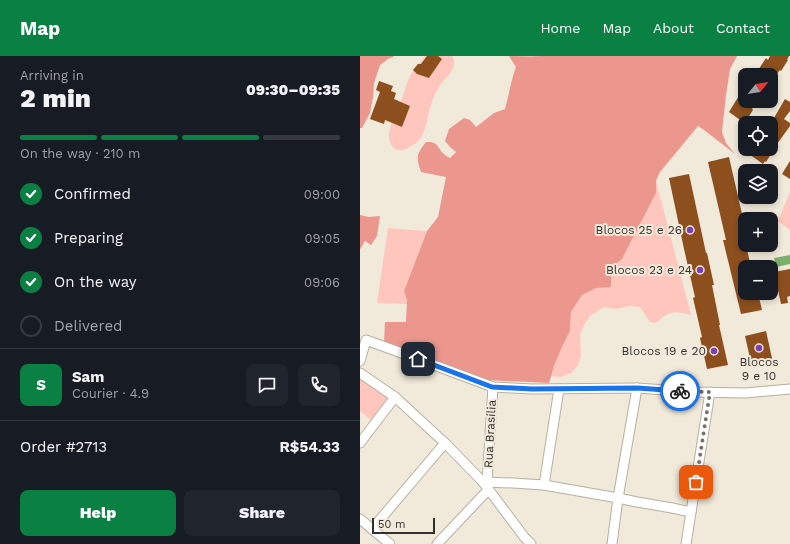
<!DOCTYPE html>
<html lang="en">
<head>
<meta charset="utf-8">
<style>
	body { margin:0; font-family:"Work Sans",sans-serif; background:#20242c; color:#f1f3f6; height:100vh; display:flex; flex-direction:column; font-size:15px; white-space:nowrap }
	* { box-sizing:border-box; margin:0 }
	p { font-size:13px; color:#9ea1a6 }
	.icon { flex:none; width:22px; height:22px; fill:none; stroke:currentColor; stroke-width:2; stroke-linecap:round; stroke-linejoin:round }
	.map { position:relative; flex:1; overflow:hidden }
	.details { display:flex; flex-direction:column; background:#171b24; width:360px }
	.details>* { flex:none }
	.needle { width:26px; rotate:60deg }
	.fabs { position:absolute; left:378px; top:12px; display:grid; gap:8px }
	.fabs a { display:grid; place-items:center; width:40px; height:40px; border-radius:8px; background:#171b24; box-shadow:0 2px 6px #0003; font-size:20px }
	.scale { position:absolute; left:12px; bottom:10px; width:63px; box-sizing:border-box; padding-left:4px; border:2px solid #34312c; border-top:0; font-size:11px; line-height:14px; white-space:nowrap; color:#34312c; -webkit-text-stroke:3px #f1e9da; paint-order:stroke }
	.pin { position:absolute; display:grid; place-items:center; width:34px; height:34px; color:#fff; margin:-17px; border-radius:8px; box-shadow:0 2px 6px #0006 }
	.courier { position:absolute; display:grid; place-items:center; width:40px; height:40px; margin:-20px; border:3px solid #1a73e8; border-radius:50%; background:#fff; color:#222; box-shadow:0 1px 5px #0007 }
	.summary em { font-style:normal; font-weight:800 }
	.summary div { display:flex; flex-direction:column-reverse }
	.summary { display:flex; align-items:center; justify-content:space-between; height:68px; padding:0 20px }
	h1 { font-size:26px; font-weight:800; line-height:30px }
	.bar { display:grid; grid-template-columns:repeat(4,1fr); gap:6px 4px; align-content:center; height:48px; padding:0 20px }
	.bar i { height:5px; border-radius:3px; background:#363941 }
	.bar .current { background:#0b8043 }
	.bar p { grid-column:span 4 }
	.line { display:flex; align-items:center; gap:10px; padding:0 20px; border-top:1px solid #363941 }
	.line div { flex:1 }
	.round { display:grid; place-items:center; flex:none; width:42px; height:42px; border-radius:8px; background:#20242c }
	ol { padding:0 20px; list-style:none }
	li { display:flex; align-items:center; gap:12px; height:44px }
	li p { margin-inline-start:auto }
	li .icon { padding:4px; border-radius:50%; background:#0b8043; color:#fff; stroke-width:4 }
	li:last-child { color:#9ea1a6 }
	li i { width:22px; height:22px; border:2px solid #363941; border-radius:50% }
	.action { display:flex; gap:8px; margin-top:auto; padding:8px 20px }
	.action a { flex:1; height:46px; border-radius:8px; background:#0b8043; color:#fff; font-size:16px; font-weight:800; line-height:46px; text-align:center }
	.action a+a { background:#20242c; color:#f1f3f6 }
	header { display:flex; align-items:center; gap:24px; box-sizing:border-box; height:56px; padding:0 20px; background:#0b8043; color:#fff }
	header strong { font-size:19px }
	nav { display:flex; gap:22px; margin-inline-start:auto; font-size:14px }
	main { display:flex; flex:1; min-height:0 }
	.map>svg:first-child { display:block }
	.green { fill:#ffc6be }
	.forest { fill:#eb978d }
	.water { fill:#7eae6e }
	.building { fill:#8d4f1e }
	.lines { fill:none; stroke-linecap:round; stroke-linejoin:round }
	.minor-casing { stroke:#b7b0a2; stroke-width:11 }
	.minor { stroke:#fff; stroke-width:9 }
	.done { stroke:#767169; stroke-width:4; stroke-dasharray:0 7.2 }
	.route { stroke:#1a73e8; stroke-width:5 }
	.poi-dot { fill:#7c3fb5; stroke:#f1e9da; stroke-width:1.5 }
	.labels { text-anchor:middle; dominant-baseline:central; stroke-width:4; stroke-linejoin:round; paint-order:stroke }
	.poi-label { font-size:12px; fill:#34312c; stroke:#f1e9da; text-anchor:end }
	.street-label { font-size:12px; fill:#34312c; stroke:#f1e9da }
</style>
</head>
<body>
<header>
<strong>Map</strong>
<nav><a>Home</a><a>Map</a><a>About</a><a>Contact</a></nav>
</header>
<main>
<section class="details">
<div class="summary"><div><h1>2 min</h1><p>Arriving in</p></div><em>09:30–09:35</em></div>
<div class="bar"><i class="current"></i><i class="current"></i><i class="current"></i><i></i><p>On the way · 210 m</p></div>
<ol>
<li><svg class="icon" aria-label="check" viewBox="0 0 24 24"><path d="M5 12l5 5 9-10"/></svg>Confirmed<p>09:00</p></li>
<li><svg class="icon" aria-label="check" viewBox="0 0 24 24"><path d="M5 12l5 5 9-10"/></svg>Preparing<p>09:05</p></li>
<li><svg class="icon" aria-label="check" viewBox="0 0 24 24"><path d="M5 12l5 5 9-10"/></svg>On the way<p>09:06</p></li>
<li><i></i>Delivered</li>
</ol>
<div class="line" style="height:72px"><b class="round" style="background:#0b8043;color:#fff">S</b><div><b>Sam</b><p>Courier · 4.9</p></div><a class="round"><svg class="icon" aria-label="chat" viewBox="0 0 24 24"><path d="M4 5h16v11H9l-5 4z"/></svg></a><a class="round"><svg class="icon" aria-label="phone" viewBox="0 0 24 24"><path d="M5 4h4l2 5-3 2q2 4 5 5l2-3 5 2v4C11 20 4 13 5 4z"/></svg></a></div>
<div class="line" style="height:52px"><div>Order #2713</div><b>R$54.33</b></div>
<div class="action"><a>Help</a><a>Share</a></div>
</section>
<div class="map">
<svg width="430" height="488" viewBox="0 0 430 488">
	<rect width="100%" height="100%" fill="#f1e9da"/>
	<g class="green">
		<path d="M65,0H92C100,12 84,22 79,31C76,36 74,40 72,45C68,56 67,73 60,83C56,87 47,94 42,94C33,96 28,85 29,77C31,65 38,52 43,40C45,33 47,26 50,20C54,13 60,6 65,0Z"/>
		<path d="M296,125L331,259C312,255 311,254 296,267L290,266L280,251L270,250L256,253L244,251L230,260L224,269L220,279L221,300L218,309L211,317L201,321L190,320L202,291L210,275L211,256L222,239L236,232L251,212L262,203L268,189L296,137Z"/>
		<path d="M430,136V174L418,165Z"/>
		<path d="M28,172L67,175L44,235L47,244V248L17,247Z"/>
		<path d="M0,321L28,343L11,364L0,355Z"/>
	</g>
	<g class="forest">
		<path d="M0,0H34L33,1L28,3L20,9L14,27L13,41L10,57L2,72H0Z"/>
		<path d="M149,0C160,0 171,1 182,0H377L370,13L366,39L362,76L366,87L375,98L344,74L338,70L300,116L296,125V137L270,187L262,203L251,212V231L236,232L222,239L211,256L210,275L202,291L194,310L189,327L125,324L71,303L24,286L25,266H46L47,244L44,235L67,175L78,161L86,121L61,116C56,101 56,99 66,86C79,85 77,92 84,98C86,100 88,101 90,102L96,96L90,91L85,85L89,73L104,62L110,64L116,71L134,57L145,53C149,39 151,24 156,11Z"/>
		<path d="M0,157V159L9,161L20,160L17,180L11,189L5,185L1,192L0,193Z"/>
	</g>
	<path class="water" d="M430,199V208L416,211L414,202Z"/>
	<g class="building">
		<path d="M67,0H78L82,3L69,22L57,18L53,14L58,8H61Z"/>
		<path d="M410,0H429L427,4H428L421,15L420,14L416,19H395L406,2L408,4Z"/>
		<path d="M19,25L33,30L31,35L36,37L34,43L50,50L42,71L25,64L24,68L10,63L20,36L16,34Z"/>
		<path d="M385,30V45H389L388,46L394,50L392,53L393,54L386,65L385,64L383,66L369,56Z"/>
		<path d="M425,43L430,46V55L424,63L430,67V70L412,95H413L406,106L405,105L403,108L382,93H408L411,94V67Z"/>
		<path d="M369,101L385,171L382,172L385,184V189H386L391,211H385V213L379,214L382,229H385V237H398L402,254L381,258L363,184H366L348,106Z"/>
		<path d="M430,105V123L422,118Z"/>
		<path d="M329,118L346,197H347L354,229H352L360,269H359L368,309L347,313L340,282L342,281L333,242L335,241L324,193L309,122Z"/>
		<path d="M430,213V240L427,241L428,247L421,248L414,216Z"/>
		<path d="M406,275L413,307L392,311L385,280Z"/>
	</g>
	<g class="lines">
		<g class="minor-casing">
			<g id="minor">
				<path d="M0,305L6,284L28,292L133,331L172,333L277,332L334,336L385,337L430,333"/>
				<path d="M0,317L35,341L85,387L123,426L165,482L171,488"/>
				<path d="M0,387L35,341"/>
				<path d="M123,426L153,427L184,429L258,442L277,446L312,452L331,456"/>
				<path d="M127,426L133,331"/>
				<path d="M184,429L199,333"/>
				<path d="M0,463L30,488"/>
				<path d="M12,473L85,387"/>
				<path d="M77,488L128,434"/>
				<path d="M252,488L258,442L277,332"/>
				<path d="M326,488L350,336"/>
			</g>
		</g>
		<use href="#minor" class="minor"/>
	</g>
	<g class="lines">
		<path class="done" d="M320,335L350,336L336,426"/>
		<path class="route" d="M58,303L132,331L172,333L277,332L320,335"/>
	</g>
	<g class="poi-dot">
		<circle cx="330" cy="174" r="4"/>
		<circle cx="340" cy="214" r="4"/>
		<circle cx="399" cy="292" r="4"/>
		<circle cx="354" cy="295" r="4"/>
	</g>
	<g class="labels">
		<g class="poi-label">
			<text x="322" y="174">Blocos 25 e 26</text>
			<text x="332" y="214">Blocos 23 e 24</text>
			<text x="346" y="295">Blocos 19 e 20</text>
			<text x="399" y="306" text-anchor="middle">Blocos<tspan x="399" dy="14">9 e 10</tspan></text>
		</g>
		<g class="street-label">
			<text transform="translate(130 378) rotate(-87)">Rua Brasília</text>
		</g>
	</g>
</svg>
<div class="fabs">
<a><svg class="needle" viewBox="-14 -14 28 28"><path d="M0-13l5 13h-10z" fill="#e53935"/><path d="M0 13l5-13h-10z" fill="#9ea1a6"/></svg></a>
<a><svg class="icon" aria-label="locate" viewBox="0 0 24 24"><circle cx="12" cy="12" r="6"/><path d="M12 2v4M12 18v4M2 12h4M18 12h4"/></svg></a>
<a><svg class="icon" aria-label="layers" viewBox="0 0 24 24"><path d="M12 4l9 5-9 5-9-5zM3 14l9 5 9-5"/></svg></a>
<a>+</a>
<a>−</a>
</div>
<div class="scale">50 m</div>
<div class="pin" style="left:336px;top:426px;background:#ea580c"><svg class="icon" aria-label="bag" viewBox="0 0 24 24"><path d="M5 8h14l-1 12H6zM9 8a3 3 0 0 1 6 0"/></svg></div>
<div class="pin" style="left:58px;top:303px;background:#1f2937"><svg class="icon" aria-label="home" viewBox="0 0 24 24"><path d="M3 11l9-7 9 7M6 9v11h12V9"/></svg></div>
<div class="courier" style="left:320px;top:335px"><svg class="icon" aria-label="bike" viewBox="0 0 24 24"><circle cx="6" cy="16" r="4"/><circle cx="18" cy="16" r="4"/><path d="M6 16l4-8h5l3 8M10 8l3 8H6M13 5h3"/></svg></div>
</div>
</main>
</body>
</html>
